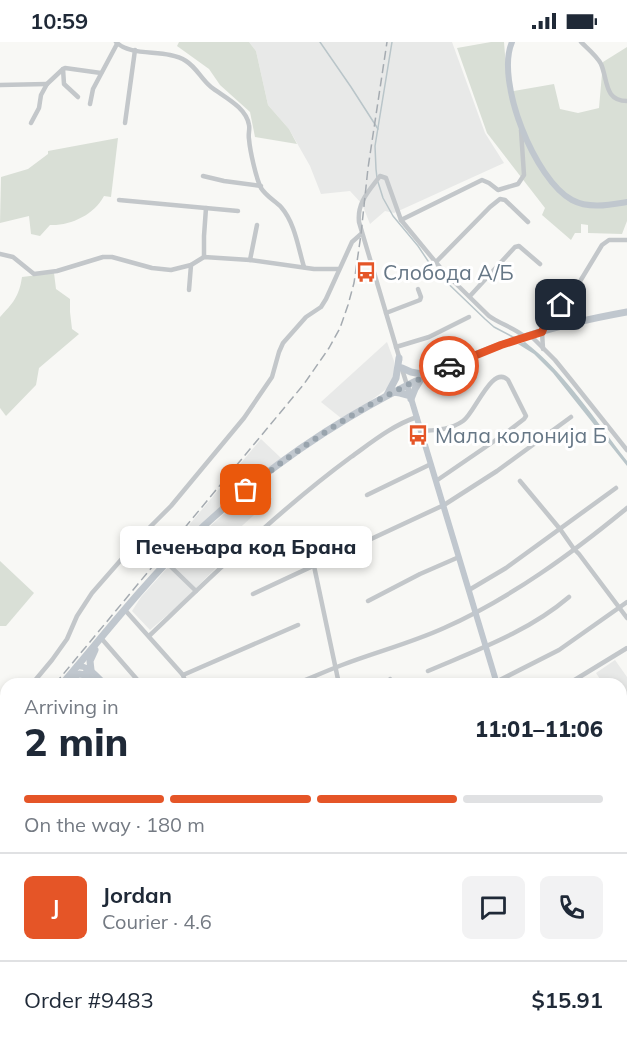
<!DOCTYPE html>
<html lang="en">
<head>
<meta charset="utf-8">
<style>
	body { margin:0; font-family:Mulish,sans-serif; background:#f2f2f3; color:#1f2937; height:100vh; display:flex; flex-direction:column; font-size:22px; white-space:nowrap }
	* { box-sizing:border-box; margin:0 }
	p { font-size:20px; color:#747a83 }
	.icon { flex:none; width:33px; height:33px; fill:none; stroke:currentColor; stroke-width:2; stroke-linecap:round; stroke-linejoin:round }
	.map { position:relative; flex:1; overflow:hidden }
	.side { position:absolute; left:0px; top:636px; width:627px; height:372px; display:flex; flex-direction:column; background:#fff; border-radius:18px 18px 0 0; box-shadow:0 3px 9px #0003 }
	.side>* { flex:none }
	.pin { position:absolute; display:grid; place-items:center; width:51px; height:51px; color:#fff; margin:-26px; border-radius:12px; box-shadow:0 3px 9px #0006 }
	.courier { position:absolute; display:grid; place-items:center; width:60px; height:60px; margin:-30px; border:4px solid #e55527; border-radius:50%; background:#fff; color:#222; box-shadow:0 2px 8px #0007 }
	.bubble { position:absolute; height:42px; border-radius:9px; background:#fff; box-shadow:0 3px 9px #0003; font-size:20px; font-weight:800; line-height:42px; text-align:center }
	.summary em { font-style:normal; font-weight:800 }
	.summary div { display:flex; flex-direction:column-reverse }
	.summary { display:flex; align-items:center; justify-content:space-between; height:102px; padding:0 24px }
	h1 { font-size:39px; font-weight:800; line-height:45px }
	.bar { display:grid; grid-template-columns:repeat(4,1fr); gap:9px 6px; align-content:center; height:72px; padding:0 24px }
	.bar i { height:8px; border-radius:4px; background:#e0e1e3 }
	.bar .active { background:#e55527 }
	.bar p { grid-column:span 4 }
	.line { display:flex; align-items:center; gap:15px; padding:0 24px; border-top:2px solid #e0e1e3 }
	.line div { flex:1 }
	.round { display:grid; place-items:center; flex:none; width:63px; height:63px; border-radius:9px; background:#f2f2f3 }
	.status { display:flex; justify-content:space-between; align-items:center; height:42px; padding:0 30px; background:#fff; direction:ltr }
	.status svg { height:16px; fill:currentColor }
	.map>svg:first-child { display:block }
	.built { fill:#e8e9e8 }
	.green { fill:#d9dfd6 }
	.water { fill:#b9c5c9 }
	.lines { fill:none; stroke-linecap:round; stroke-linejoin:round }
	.stream { stroke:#b9c5c9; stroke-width:1.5 }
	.street { stroke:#c3c7ca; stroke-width:4.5 }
	.secondary { stroke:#c0c7ce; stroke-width:6 }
	.primary { stroke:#c0c7ce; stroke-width:7 }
	.rail { stroke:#a5abb1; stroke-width:1.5; stroke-dasharray:9 4.5; stroke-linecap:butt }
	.done { stroke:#99a4ad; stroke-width:6; stroke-dasharray:0 10.8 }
	.route { stroke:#e55527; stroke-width:8 }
	.labels { text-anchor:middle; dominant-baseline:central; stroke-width:6; stroke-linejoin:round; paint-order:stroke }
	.poi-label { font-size:21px; fill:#667786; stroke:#fff; text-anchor:start }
</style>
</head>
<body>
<div class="status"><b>10:59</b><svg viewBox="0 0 49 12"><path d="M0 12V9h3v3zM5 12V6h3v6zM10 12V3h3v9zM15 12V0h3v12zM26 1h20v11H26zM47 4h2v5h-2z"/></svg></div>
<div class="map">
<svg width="627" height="1008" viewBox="0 0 627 1008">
	<rect width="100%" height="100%" fill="#f8f8f5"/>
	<g class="built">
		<path d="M249,0H452L485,91L504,121L394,171L385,169L370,182L362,162L350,149L321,152L310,124L289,87L268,63L256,9Z"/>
		<path d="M387,300L394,319V337L389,345L365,363L341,376L321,360Z"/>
		<path d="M261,397L281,416L195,489L189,483Z"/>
		<path d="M259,442L272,457L214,509L223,519L178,564L150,588L132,569L141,555L179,513L218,477Z"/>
		<path d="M615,618L627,635V669L621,672V642H594L600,637L596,631Z"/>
		<path d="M627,677V753L621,742V681Z"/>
	</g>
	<g class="green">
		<path d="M179,0H249L256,9L268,63L289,87L297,102L255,95L250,70L220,43L209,27L177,4Z"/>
		<path d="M491,0H504L508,50L554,42L560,67L578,71L599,66L603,20L627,5V179L622,192L588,191V183L581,182V191H575L571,198L542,173L545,166L487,91L457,6Z"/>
		<path d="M118,96L111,155L104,154C94,173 70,184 50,183L40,194L31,192L29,174L0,181L1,135L28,127L48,112V109Z"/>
		<path d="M54,231L56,247L70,257V270L72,287L79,292L39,326L36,343L6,374L0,366V275C13,261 19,255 22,235Z"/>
		<path d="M0,519L34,551L6,584H0Z"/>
	</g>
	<path class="water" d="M525,300C566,332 595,378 627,419V424L553,331L534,312L518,302Z"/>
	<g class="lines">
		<g class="stream">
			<path d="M320,0L351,45L378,87"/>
			<path d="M377,136L376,127L375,104L392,0"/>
			<path d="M378,140L383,156L393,174L418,204L434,228L485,277L494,285L515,296"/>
		</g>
		<g class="street">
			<path d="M116,0C132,16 166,6 186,19C197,26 201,37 211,45C224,55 246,65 249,83C250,87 248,92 249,97C250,109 256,136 261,146C266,154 275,159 281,165C295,181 298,205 304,225"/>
			<path d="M581,0C587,6 597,14 601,22C608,38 604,59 627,59"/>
			<path d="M63,27L64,42L78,55"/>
			<path d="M0,43L47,42"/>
			<path d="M90,62L93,47L117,2"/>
			<path d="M31,81L39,66L41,53L47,42L63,27L65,26L101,31"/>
			<path d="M125,81L135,8"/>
			<path d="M203,134L224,139L261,144"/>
			<path d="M119,158L238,169"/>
			<path d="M401,178L482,138L489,141L498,148L518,142L524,133L521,88"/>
			<path d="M0,212L13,215L34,232L57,229L103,215H112L152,226L171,228L191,223L204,215L250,218L314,227H338"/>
			<path d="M204,215V194L206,166"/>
			<path d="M250,218L257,183"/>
			<path d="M435,221L490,165L500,157L505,158L528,180"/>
			<path d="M189,248L191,223"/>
			<path d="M470,254L515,205L519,204L540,222"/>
			<path d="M386,271L420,258L421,255L418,247"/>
			<path d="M530,293L555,318L572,339L627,408"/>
			<path d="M396,305L429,295L469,275"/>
			<path d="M543,307L542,290L543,285L576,246L602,203L609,198H627"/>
			<path d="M400,318L359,180C357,160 369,149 380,134L386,136L401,178L443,229L489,274C500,282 515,286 525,295"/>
			<path d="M402,327L407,343"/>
			<path d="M421,389C437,388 450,388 463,379C475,371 492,322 508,338L526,374L524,377L506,391L436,439"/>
			<path d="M520,439L560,487L574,507L579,512L627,576"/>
			<path d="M367,453L431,422"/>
			<path d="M167,521L196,549"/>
			<path d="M314,524L339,642"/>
			<path d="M469,548L506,526L616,446"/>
			<path d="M253,552L444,463L497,429L571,375"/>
			<path d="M368,559L420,532L459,515"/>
			<path d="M125,568L183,633"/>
			<path d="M149,594C214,532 279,468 351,415C372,400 393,383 417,375"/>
			<path d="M101,596L141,642"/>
			<path d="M428,629C477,608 528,590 569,555"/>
			<path d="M390,637L392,642"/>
			<path d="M32,642L52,618L67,597L77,574L92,551L148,487L171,464L244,376L272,335L279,310L283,301L306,275L321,265L326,257L352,200L361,192"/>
			<path d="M186,642L183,633L298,583"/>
			<path d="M295,642C311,636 326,629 342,623C376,610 411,601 444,586C511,556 571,512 627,466"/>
			<path d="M492,642L559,608L627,560"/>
			<path d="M568,642L627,606"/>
			<path d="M621,678L627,674"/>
			<path d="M0,686L6,678"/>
			<path d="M621,749L627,760"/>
			<path d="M0,791L6,786"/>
			<path d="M0,812L6,820"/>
			<path d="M621,854L627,852"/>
			<path d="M0,942L6,949"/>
			<path d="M366,1002L370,1006L376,1002"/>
			<path d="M414,1002L415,1008"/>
			<path d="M44,1008V1002"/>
			<path d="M225,1008L227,1005"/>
			<path d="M463,1008L470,1002"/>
		</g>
		<g class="secondary">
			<path d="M512,0C495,39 535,138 572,158C589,167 609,163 627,160"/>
			<path d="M407,343L497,642"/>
			<path d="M77,624C90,624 96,634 105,642"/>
			<path d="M85,631L99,642"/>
			<path d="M141,1002L142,1008"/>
			<path d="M149,1002V1008"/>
			<path d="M605,1002L606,1008"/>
		</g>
		<g class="primary">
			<path d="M402,326L411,330L426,333"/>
			<path d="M393,350L400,351L411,354"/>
			<path d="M387,353L396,336L399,316"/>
			<path d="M411,357L415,347L421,337"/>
			<path d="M91,628L90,619L95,608"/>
			<path d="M66,639L79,632L86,633"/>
			<path d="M62,642C104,593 144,541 191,496C287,404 403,334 530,293C562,283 594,276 627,270"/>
			<path d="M0,715L6,708"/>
		</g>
		<g class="rail">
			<path d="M55,642L304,342L329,306L340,286L348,263L354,241L361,192L368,126L387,0"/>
			<path d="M0,709L6,702"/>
		</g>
	</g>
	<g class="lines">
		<path class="done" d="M246,448C308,398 375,355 449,324"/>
		<path class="route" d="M449,324L501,303L542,290L546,280L561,263"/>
	</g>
	<defs>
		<g id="bus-bare" transform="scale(1.62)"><path d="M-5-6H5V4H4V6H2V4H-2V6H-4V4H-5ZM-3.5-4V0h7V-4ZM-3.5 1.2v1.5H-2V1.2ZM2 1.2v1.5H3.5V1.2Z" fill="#e55527" stroke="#fff" stroke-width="2.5" paint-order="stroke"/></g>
	</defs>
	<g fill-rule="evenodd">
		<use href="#bus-bare" x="366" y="230"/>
		<use href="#bus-bare" x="418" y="393"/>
	</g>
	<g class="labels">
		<g class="poi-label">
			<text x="383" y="230">Слобода А/Б</text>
			<text x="435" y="393">Мала колонија Б</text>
		</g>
	</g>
</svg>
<div class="pin" style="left:246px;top:448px;background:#ea580c"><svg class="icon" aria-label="bag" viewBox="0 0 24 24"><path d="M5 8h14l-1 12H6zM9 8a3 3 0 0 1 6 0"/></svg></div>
<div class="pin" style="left:561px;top:263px;background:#1f2937"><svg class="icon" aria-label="home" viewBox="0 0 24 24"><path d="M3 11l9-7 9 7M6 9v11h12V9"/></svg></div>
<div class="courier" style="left:449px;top:324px"><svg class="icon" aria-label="car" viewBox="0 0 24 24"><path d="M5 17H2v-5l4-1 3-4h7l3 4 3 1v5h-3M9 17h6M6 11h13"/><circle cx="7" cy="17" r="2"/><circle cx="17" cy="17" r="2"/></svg></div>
<div class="bubble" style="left:120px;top:484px;width:252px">Печењара код Брана</div>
<section class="side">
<div class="summary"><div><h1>2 min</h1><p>Arriving in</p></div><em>11:01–11:06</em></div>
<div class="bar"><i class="active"></i><i class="active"></i><i class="active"></i><i></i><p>On the way · 180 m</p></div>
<div class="line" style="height:108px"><b class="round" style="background:#e55527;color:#fff">J</b><div><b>Jordan</b><p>Courier · 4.6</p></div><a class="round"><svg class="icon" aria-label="chat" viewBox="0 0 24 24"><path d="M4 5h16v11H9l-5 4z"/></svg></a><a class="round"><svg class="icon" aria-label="phone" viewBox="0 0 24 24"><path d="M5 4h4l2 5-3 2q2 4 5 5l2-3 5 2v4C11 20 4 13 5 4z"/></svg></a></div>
<div class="line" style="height:78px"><div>Order #9483</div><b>$15.91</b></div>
</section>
</div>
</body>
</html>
